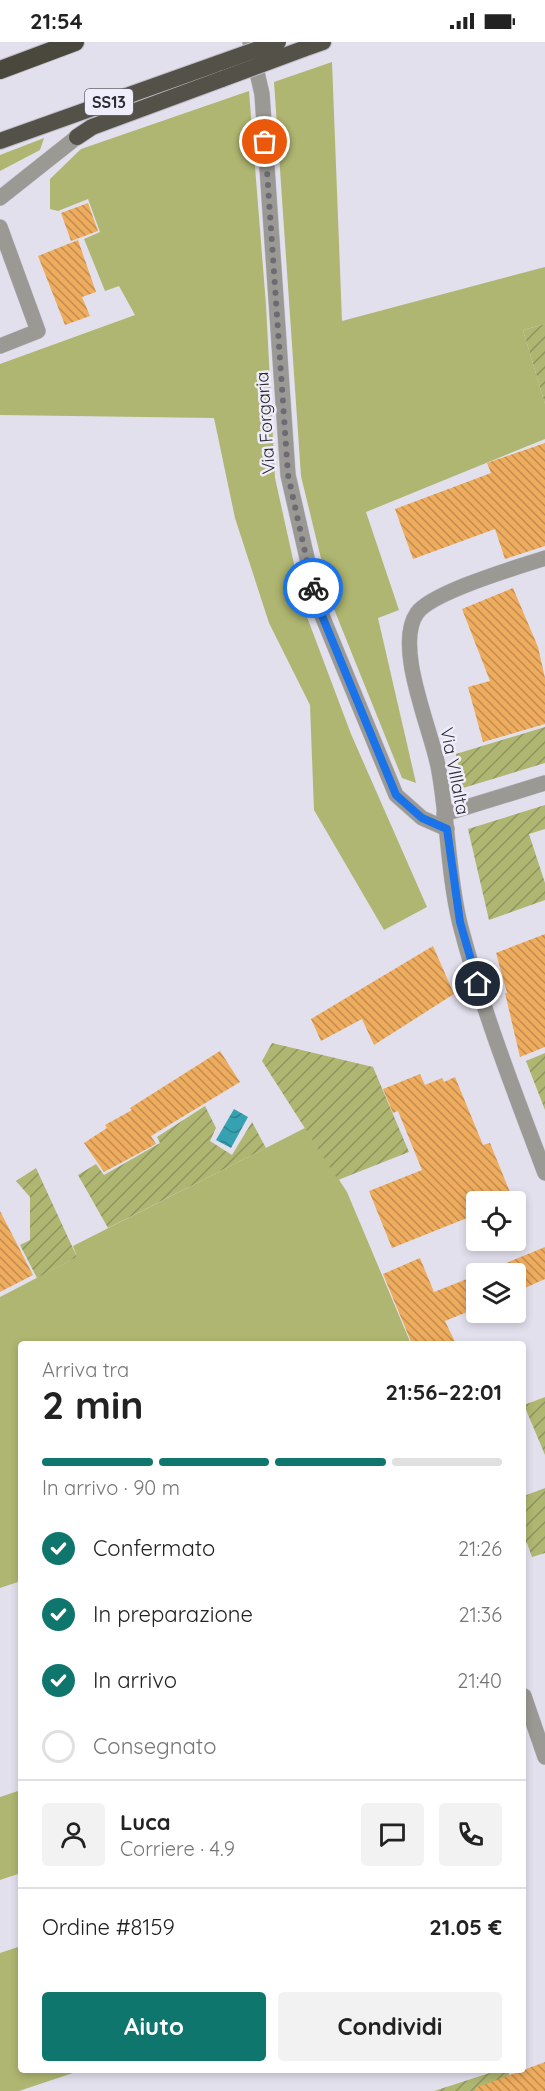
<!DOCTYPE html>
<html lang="it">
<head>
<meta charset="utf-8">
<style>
	body { margin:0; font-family:Quicksand,sans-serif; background:#f2f2f2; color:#222; height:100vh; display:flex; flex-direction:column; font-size:22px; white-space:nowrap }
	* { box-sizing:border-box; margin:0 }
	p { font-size:20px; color:#767676 }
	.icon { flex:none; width:33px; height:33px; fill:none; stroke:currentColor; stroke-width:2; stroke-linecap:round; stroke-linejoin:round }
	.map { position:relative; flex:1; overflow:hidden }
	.sheet { position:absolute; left:18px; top:1299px; width:508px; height:732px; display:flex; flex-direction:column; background:#fff; border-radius:6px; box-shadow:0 3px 9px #0003 }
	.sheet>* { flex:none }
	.controls { position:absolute; left:466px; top:1149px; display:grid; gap:12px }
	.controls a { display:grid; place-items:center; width:60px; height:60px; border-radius:6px; background:#fff; box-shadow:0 3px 9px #0003; font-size:30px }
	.pin { position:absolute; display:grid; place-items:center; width:51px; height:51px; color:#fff; margin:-26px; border:3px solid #fff; border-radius:50%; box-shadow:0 2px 6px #0007 }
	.courier { position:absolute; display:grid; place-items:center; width:60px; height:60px; margin:-30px; border:4px solid #1a73e8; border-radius:50%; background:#fff; color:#222; box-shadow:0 2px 8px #0007 }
	.overview em { font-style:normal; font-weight:700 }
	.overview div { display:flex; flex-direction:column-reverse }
	.overview { display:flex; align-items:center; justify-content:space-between; height:102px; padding:0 24px }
	h1 { font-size:39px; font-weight:700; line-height:45px }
	.bar { display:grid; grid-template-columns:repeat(4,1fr); gap:9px 6px; align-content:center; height:72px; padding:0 24px }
	.bar i { height:8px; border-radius:4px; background:#e0e0e0 }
	.bar .active { background:#0f766e }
	.bar p { grid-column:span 4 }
	.line { display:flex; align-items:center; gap:15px; padding:0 24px; border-top:2px solid #e0e0e0 }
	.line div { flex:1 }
	.round { display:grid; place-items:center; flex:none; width:63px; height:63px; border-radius:6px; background:#f2f2f2 }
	ol { padding:0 24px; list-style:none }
	li { display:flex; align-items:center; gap:18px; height:66px }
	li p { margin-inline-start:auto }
	li .icon { padding:6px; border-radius:50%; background:#0f766e; color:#fff; stroke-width:4 }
	li:last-child { color:#767676 }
	li i { width:33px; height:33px; border:3px solid #e0e0e0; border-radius:50% }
	.button { display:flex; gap:12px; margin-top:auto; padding:12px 24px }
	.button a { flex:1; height:69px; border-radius:6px; background:#0f766e; color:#fff; font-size:24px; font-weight:700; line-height:69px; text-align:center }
	.button a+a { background:#f2f2f2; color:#222 }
	.status { display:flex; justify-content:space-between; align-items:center; height:42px; padding:0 30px; background:#fff; direction:ltr }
	.status svg { height:16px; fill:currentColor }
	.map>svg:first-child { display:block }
	.grass { fill:#afb671 }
	.garden { fill:url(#garden-furrows) }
	.water { fill:url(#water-waves) }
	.building { fill:url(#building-back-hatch) }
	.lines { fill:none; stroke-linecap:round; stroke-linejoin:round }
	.service-casing { stroke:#bebcc7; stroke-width:16 }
	.minor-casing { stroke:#bebcc7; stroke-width:16 }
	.trunk-casing { stroke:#bebcc7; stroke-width:18 }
	.motorway-casing { stroke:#bebcc7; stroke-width:20 }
	.service { stroke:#9a9993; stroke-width:15 }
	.minor { stroke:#9a9993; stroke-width:15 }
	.trunk { stroke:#545248; stroke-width:16 }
	.motorway { stroke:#4a473c; stroke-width:18 }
	.trunk-bridge-casing { stroke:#bebcc7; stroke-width:18; stroke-linecap:butt }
	.trunk-bridge { stroke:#545248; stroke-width:16 }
	.done { stroke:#6c6a72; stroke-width:6; stroke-dasharray:0 10.8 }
	.route { stroke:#1a73e8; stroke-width:8 }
	.labels { text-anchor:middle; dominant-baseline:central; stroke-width:5; stroke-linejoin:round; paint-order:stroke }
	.shield { fill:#efedfb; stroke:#66656d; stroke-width:1.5 }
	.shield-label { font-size:16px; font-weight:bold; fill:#2c2b30 }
	.street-label { font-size:18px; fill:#2c2b30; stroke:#efedfb }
</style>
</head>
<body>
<div class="status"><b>21:54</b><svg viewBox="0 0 49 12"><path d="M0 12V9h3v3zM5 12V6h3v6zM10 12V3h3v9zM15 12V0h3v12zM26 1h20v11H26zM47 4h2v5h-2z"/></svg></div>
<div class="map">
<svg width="545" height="2049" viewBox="0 0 545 2049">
	<defs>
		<pattern id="garden-furrows" width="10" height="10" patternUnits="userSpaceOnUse" patternTransform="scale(1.5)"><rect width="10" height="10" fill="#afb671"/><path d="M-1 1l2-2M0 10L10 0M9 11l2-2" fill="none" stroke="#8f945d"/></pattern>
		<pattern id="water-waves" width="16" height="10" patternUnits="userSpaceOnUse" patternTransform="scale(1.5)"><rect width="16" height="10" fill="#35a1b1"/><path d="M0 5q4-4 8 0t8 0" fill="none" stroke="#2d8390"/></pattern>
		<pattern id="building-back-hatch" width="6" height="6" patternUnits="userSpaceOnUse" patternTransform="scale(1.5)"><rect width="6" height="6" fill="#eeac5e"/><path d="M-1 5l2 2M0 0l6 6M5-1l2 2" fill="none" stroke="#c18c4e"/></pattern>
	</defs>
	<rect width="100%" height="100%" fill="#e2e0ed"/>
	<g class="grass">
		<path d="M332,20L342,279L545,225V282L523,288L545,362V397L366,470L399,568L378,576L416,741L402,736L332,562L301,434L274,40Z"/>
		<path d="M249,49L266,263L275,436L304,567L351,692L427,865L384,888L314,768L310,663L269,581L235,476L214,376L0,373V322L135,273L119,244L105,249L84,197L100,190L88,157L58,169L50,167V137L81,107Z"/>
		<path d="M44,96L40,108L0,129V113Z"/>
		<path d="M305,1086L347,1150L411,1302H21V1539L0,1546V1255L77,1215L73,1204Z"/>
		<path d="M21,1748V1831L0,1838V1755Z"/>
		<path d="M21,1904V2028H82L19,2049H0V1911Z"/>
	</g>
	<g class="garden">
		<path d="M545,282V362L523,288Z"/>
		<path d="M545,685V721L463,746L456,712Z"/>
		<path d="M545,763V787L529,792L545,841V858L489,878L468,787Z"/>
		<path d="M272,1001L373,1025L409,1110L338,1138L262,1019Z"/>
		<path d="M545,1011V1068L526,1019Z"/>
		<path d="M205,1064L216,1086L210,1099L232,1113L252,1080L266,1106L108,1186L78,1133L96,1122L104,1133L160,1101L157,1095Z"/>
		<path d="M36,1126L77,1215L37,1236L20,1203L30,1198V1155L16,1139Z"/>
		<path d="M545,1355V1413L524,1363Z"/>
		<path d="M545,1446V1511L532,1515L527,1501L524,1502V1454Z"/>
		<path d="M499,2028H508L513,2045L501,2049H434Z"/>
	</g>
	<path class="water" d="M234,1067L248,1075L231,1106L216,1098Z"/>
	<g class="building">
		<path d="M88,161L98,189L71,199L61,171Z"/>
		<path d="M78,198L96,250L82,255L90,274L65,283L38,214Z"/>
		<path d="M545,401V504L505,517L495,487L413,517L395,467L491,431L487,421Z"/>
		<path d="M513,546L538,605L545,636V682L483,700L468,645L490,639L462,567Z"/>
		<path d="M545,892V1005L520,1015L505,951H507L496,911Z"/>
		<path d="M433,904L454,952L374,1003L362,977L321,999L311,977Z"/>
		<path d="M220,1009L240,1040L151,1094L156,1102L104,1130L84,1101L107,1086L105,1083L132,1068L130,1066Z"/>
		<path d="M420,1032L425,1043L442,1036L444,1040L455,1035L483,1103L490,1101L514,1160H477V1172L392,1206L369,1149L422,1128L398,1069L393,1071L383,1047Z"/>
		<path d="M0,1169L33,1233L0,1250Z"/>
		<path d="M545,1205V1237L516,1250V1232H480Z"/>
		<path d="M420,1216L434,1250L477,1233V1266L445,1279L456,1302H412L383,1232Z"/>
		<path d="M545,2020V2049H476L475,2046Z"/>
	</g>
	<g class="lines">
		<g class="service-casing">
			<g id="service">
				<path d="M0,156L77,95"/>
				<path d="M0,185L38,289L0,304"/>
				<path d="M524,1654L545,1715"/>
			</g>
		</g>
		<g class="minor-casing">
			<g id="minor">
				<path d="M250,0L262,52L288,433L318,564L396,753L422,776L447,787"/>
				<path d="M545,516C518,525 432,550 417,571C393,605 433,691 439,729C448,780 448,833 460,882C482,967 514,1049 545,1131"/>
				<path d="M444,772L545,741"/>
			</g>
		</g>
		<g class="trunk-casing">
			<g id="trunk">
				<path d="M303,7L323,0"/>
				<path d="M77,95L92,85L222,37"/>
				<path d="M0,99L219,21"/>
			</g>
		</g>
		<g class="motorway-casing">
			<path id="motorway" d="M0,28L75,0"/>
		</g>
		<use href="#service" class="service"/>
		<use href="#minor" class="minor"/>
		<use href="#trunk" class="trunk"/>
		<use href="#motorway" class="motorway"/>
		<g class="trunk-bridge-casing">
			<g id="trunk-bridge">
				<path d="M219,21L278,0"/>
				<path d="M222,37L303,7"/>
			</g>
		</g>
		<use href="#trunk-bridge" class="trunk-bridge"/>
	</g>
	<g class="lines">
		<path class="done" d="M265,100L288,433L313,546"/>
		<path class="route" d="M313,546L318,564L396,753L422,776L447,787L460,880L478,942"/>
	</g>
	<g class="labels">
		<rect class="shield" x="85" y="47" width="48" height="26" rx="4.5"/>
		<g class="shield-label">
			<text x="109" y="60">SS13</text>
		</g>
		<g class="street-label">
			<text transform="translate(265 381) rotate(-94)">Via Forgaria</text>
			<text transform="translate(455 729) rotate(79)">Via VIllalta</text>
		</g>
	</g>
</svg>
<div class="controls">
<a><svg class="icon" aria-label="locate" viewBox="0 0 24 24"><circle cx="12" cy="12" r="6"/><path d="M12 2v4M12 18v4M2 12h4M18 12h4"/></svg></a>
<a><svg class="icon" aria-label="layers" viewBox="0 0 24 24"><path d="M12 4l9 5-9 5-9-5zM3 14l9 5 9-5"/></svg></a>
</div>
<div class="pin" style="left:265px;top:100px;background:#ea580c"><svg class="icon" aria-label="bag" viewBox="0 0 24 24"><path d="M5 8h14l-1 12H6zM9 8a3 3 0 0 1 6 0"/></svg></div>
<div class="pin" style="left:478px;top:942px;background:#1f2937"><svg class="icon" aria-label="home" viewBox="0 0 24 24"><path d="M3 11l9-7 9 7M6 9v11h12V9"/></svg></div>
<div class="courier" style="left:313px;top:546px"><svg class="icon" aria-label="bike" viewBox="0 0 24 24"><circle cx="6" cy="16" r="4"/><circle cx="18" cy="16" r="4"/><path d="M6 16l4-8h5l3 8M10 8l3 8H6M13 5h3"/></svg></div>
<section class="sheet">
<div class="overview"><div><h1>2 min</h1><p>Arriva tra</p></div><em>21:56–22:01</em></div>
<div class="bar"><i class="active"></i><i class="active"></i><i class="active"></i><i></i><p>In arrivo · 90 m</p></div>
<ol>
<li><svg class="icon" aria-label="check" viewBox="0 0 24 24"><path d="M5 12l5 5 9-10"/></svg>Confermato<p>21:26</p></li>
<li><svg class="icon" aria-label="check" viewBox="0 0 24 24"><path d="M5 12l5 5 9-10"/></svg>In preparazione<p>21:36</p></li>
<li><svg class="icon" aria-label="check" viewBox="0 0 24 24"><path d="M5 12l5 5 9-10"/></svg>In arrivo<p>21:40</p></li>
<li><i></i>Consegnato</li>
</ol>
<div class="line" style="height:108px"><a class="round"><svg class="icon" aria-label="person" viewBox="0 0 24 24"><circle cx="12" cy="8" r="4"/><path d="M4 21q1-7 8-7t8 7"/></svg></a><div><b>Luca</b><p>Corriere · 4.9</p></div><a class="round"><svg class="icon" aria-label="chat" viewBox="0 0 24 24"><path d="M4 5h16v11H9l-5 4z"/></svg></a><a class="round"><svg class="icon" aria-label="phone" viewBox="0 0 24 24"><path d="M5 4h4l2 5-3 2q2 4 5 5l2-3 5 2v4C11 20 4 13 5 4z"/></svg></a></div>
<div class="line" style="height:78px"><div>Ordine #8159</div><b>21.05 €</b></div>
<div class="button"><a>Aiuto</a><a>Condividi</a></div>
</section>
</div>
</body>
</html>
